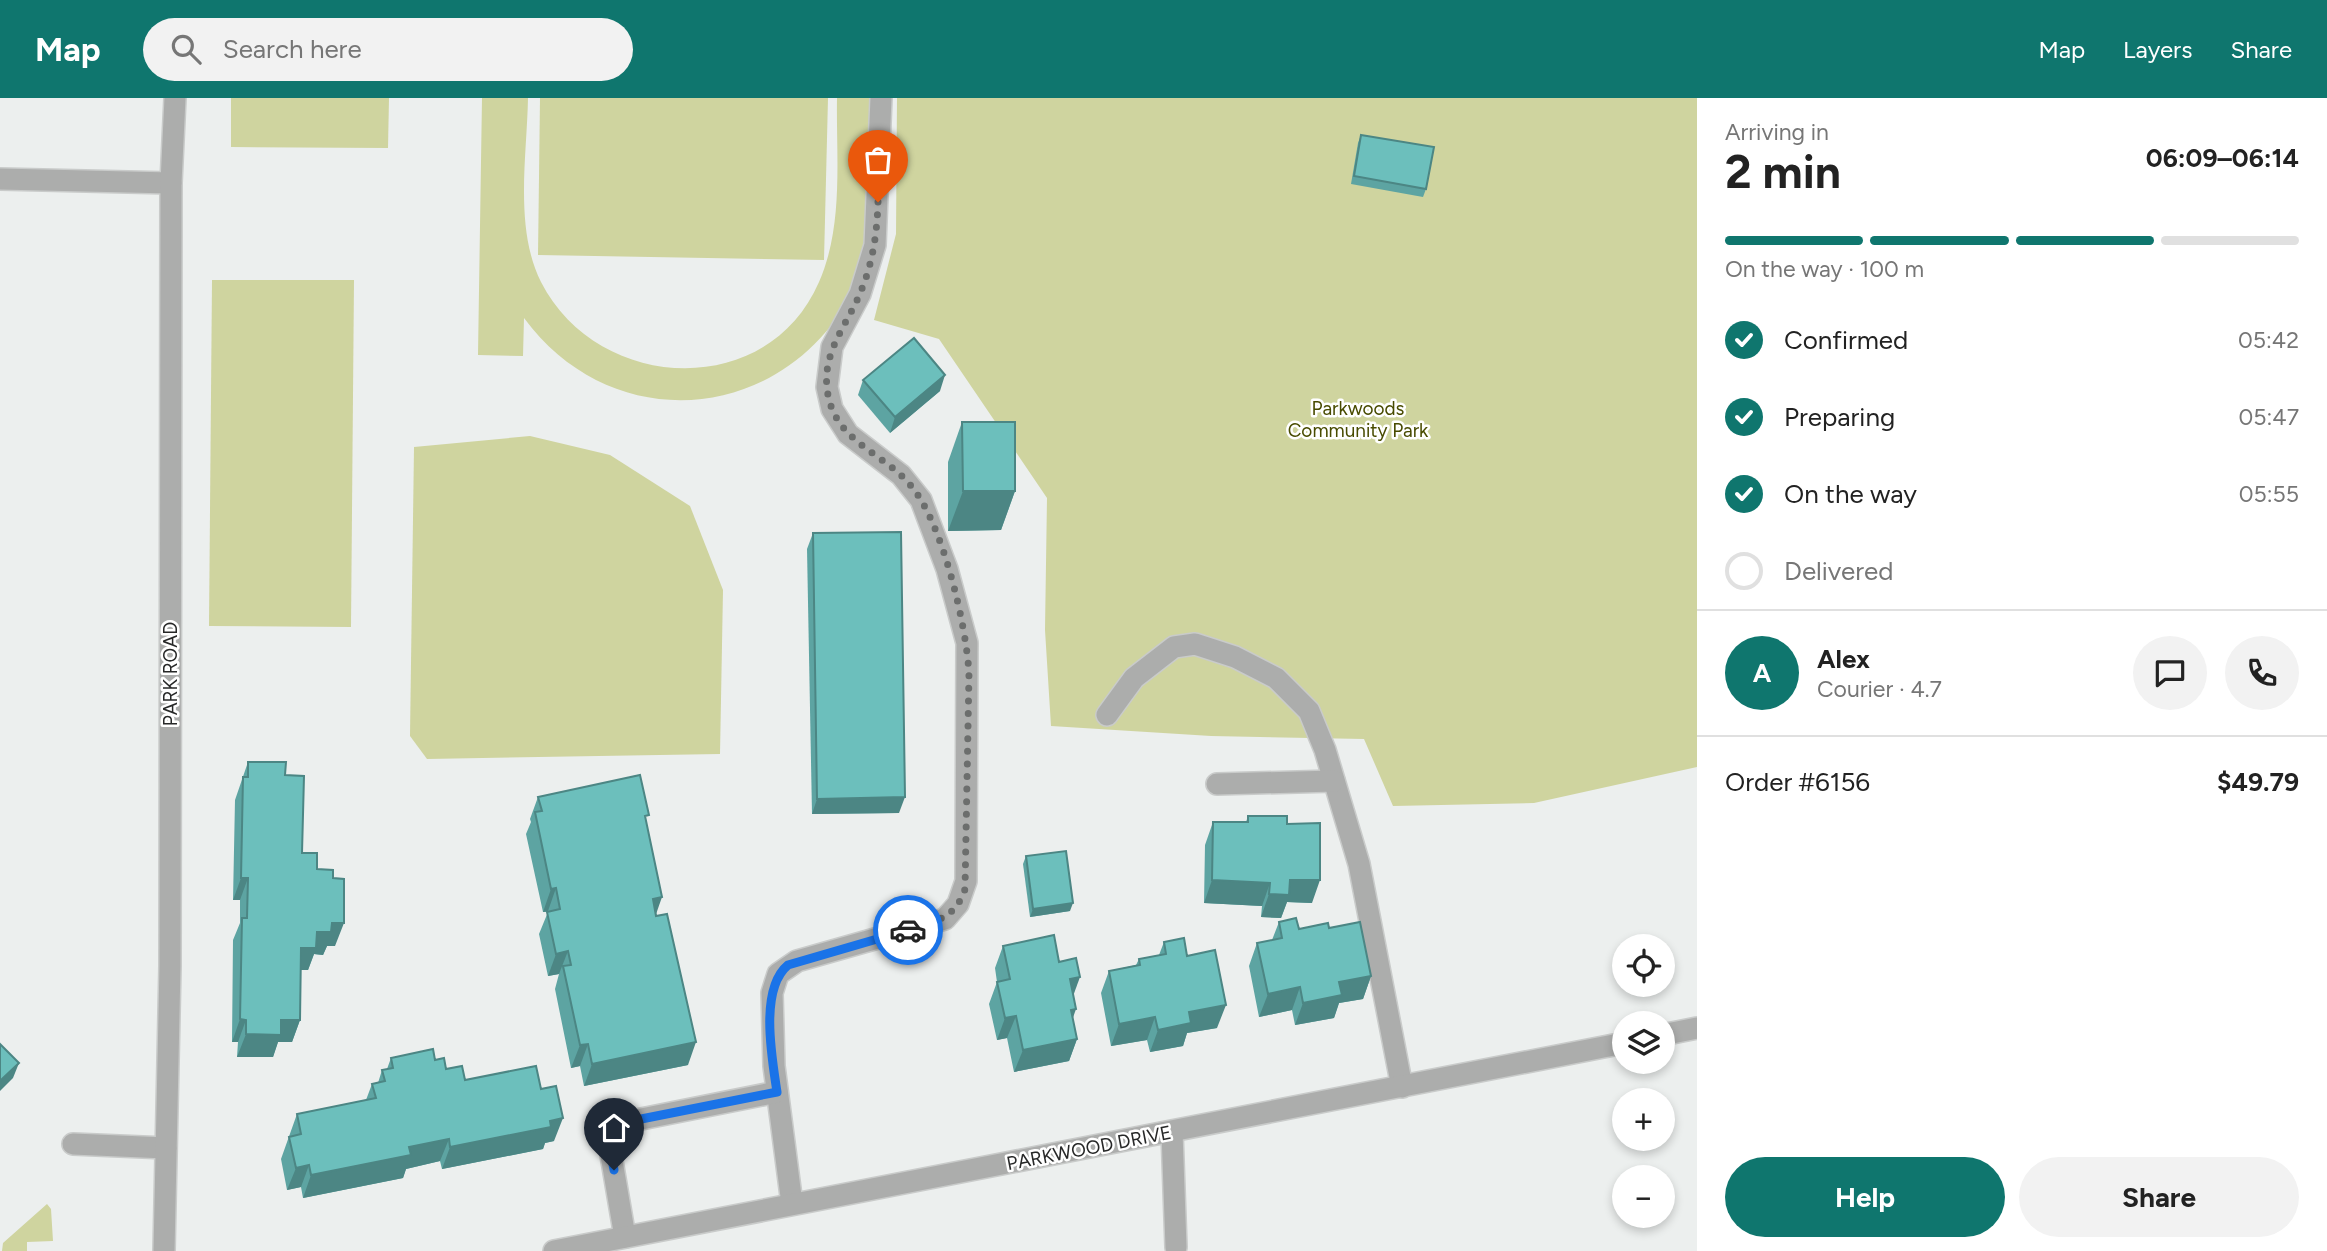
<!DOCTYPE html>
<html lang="en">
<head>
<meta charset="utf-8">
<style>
	body { margin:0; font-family:Figtree,sans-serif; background:#f2f2f2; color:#222; height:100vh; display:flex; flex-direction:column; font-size:26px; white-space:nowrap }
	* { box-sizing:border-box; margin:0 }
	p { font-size:23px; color:#767676 }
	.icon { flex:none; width:38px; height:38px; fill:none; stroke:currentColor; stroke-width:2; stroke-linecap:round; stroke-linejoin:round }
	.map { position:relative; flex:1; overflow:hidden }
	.side { display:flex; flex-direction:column; background:#fff; width:630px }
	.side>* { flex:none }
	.buttons { position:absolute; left:1612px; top:836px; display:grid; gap:14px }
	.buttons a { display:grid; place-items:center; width:63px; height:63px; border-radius:50%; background:#fff; box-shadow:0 4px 10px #0003; font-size:35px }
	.pin { position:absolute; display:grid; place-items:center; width:60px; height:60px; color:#fff; margin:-72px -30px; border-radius:50% 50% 50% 0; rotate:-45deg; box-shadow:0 0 7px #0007 }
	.pin .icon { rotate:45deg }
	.courier { position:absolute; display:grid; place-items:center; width:70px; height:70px; margin:-35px; border:5px solid #1a73e8; border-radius:50%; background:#fff; color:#222; box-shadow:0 2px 9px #0007 }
	.head em { font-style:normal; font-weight:700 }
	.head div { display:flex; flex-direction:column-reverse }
	.head { display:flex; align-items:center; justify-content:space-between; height:119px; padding:0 28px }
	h1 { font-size:46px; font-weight:700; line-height:52px }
	.bar { display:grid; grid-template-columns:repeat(4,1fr); gap:10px 7px; align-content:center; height:84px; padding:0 28px }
	.bar i { height:9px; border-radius:5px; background:#e0e0e0 }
	.bar .on { background:#0f766e }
	.bar p { grid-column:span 4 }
	.line { display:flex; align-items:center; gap:18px; padding:0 28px; border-top:2px solid #e0e0e0 }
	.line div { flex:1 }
	.round { display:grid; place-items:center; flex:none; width:74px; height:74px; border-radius:37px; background:#f2f2f2 }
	ol { padding:0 28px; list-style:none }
	li { display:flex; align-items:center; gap:21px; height:77px }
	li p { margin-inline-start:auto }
	li .icon { padding:7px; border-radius:50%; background:#0f766e; color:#fff; stroke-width:4 }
	li:last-child { color:#767676 }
	li i { width:38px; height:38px; border:4px solid #e0e0e0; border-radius:50% }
	.action { display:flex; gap:14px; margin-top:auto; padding:14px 28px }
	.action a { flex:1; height:80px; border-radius:42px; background:#0f766e; color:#fff; font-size:28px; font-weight:700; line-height:80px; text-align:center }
	.action a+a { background:#f2f2f2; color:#222 }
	header { display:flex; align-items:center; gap:42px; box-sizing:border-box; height:98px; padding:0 35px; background:#0f766e; color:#fff }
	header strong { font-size:33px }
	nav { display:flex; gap:38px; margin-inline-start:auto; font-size:24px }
	.search { width:490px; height:63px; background:#f2f2f2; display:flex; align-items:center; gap:18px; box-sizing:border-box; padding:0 24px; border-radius:38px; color:#767676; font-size:26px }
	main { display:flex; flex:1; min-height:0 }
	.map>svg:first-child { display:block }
	.green { fill:#cfd49f }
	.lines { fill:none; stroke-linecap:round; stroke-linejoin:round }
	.minor-casing { stroke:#c9cbca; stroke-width:24 }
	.minor { stroke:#acadac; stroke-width:21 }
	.wall { fill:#5da4a2 }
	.shaded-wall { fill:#4c8684 }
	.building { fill:#6cbfbc; stroke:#4c8684; stroke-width:2 }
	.done { stroke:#6c6e6d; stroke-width:7; stroke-dasharray:0 12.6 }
	.route { stroke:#1a73e8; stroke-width:9 }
	.labels { text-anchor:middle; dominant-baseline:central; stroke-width:5; stroke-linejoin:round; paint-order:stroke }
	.park-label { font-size:19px; fill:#484b00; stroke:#fff }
	.street-label { font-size:19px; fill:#272828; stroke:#fff }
</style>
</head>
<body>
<header>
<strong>Map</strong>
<div class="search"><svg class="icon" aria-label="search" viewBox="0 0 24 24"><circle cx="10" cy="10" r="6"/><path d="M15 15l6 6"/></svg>Search here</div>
<nav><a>Map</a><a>Layers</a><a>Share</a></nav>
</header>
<main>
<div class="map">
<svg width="1697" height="1153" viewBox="0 0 1697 1153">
	<rect width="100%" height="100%" fill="#ecefee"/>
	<g class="green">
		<path d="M231,0H389L388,50L231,49Z"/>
		<path d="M482,0H528C527,58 514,130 541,184C597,294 767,304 819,184C844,127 836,60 837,0H870C869,50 876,146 855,190C787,325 614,342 524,220L523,258L478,257Z"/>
		<path d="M540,0H828L824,162L538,157Z"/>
		<path d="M897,0H1697V669L1534,705L1393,708L1364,641L1211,638L1051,628L1045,532L1047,400L939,241L874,222L896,136Z"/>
		<path d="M212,182H354L351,529L209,528Z"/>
		<path d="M530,338L610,357L690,408L723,492L720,656L427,661L410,638L414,349Z"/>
		<path d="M47,1106L51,1111L53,1143L27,1144V1153H2L3,1145Z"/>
	</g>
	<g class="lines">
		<g class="minor-casing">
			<g id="minor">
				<path d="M0,81L171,85"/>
				<path d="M1107,617L1134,580L1174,549L1195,546L1235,559L1276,580L1309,613L1325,652L1359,766L1402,989"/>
				<path d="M1217,686L1334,683"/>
				<path d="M1662,937L1697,930"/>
				<path d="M1172,1034L1176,1149"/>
				<path d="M73,1046L166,1050"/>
				<path d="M792,1106L774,968L772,895L778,876L797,863L945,821L958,806L966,783L967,545L947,471L921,402L901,377L848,336L832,311L827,289L832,249L860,196L875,147L881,0"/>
				<path d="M625,1139L606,1028L777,994"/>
				<path d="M164,1153L170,868L171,85L175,0"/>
				<path d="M554,1153L1624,945"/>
			</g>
		</g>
		<use href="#minor" class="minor"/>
	</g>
	<g class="wall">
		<path d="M1361,37L1426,91L1423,99L1351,86L1358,45Z"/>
		<path d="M863,282L940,293L890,335L858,297Z"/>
		<path d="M962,324L1015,393L1001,432L948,433V364Z"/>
		<path d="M813,435L899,715L812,716L807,451Z"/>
		<path d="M248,664L285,677L302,755L317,771L333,780L335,848H327L323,857L314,856L308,872H301L300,922L292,944H278L273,959H237L238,944H232L233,842L240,825V802H233L235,702Z"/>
		<path d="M538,699L646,724L656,817L688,967L584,988L580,968L571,970L555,891L559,876L548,878L539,836L548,814H543L526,736L531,724L530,721Z"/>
		<path d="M1248,718L1287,726L1312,805L1287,804L1281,820L1261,819L1262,808L1204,805L1205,747L1213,724H1246Z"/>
		<path d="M1026,758L1070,813L1030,819L1023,766Z"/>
		<path d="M1279,824L1299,831L1329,830L1371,878L1363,901L1339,905L1334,920L1295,927L1292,912L1259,919L1249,868L1257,845L1272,842Z"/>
		<path d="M1164,844L1187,858L1217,930L1187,935L1183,948L1150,954L1147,942L1111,948L1101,895L1109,873L1136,867L1139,861L1159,857Z"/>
		<path d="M1003,848L1059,864L1074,897L1073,921L1077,941L1069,963L1014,974L1007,940L997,942L989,906L997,884L995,870Z"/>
		<path d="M391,960L435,962L446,971L465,982L541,991L554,1043L545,1045L543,1051L442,1071L440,1063L406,1071L403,1080L303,1100L301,1089L287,1092L281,1061L297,1016L366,1002L372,986L378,985L382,972L387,971Z"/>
	</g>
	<g class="shaded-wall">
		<path d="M945,277L940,293L890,335L895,319Z"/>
		<path d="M963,393H1015L1001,432L948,433Z"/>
		<path d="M905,699L899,715L812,716L817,701Z"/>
		<path d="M241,780H248L240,802H233Z"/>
		<path d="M1212,782L1270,785L1262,808L1204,805Z"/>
		<path d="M1290,782H1320L1312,805L1287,804L1281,820L1261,819L1269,796Z"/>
		<path d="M556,790L548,813L543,814L551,791Z"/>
		<path d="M662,799L654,822L653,801Z"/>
		<path d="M1073,805L1070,813L1030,819L1033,811Z"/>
		<path d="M332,825H344L335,848H327L323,857L314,856L308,872H293L301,850L317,834Z"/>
		<path d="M568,853L559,876L548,878L556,856Z"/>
		<path d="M1371,878L1363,901L1339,905L1334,920L1295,927L1303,905L1339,884Z"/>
		<path d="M1080,879L1072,901L1070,881Z"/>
		<path d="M1300,889L1292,912L1259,919L1268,896Z"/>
		<path d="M1226,907L1217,930L1187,935L1183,948L1150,954L1158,932L1189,914Z"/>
		<path d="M1076,911L1068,934L1071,912Z"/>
		<path d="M1016,918L1007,940L997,942L1005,920Z"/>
		<path d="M1155,919L1147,942L1111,948L1119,926Z"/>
		<path d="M240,921L246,922L238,944H232Z"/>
		<path d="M281,922H300L292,944H278L273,959H237L246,936Z"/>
		<path d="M1077,941L1069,963L1014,974L1023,952Z"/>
		<path d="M696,944L688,967L584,988L592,966Z"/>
		<path d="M588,946L580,968L571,970L580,947Z"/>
		<path d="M19,965L13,980L0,993V983Z"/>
		<path d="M563,1020L554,1043L545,1045L543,1051L442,1071L450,1049Z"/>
		<path d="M449,1041L440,1063L406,1071L403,1080L303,1100L311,1077L409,1049Z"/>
		<path d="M309,1067L301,1089L287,1092L296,1070Z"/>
	</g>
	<g class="building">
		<path d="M1361,37L1434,49L1426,91L1354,78Z"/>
		<path d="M914,240L945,277L895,319L863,282Z"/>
		<path d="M962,324H1015V393H963Z"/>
		<path d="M901,434L905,699L817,701L813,435Z"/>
		<path d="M248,664H286L285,677L304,678L302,755H317V771L333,772V780L344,781V825H332L331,834H317L316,850H301L300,922H281V937L246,936V922L240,921L242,820H247L248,780H241L243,679H248Z"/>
		<path d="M640,677L649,717L645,718L662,799L653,801L656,818L667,816L696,944L592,966L588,946L580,947L563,868L571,867L568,853L556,856L547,814L560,811L556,790L551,791L535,714L542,713L538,699Z"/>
		<path d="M1248,718H1287V726L1320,725V782H1290L1289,797L1269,796L1270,785L1212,782L1213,724H1248Z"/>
		<path d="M1066,753L1073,805L1033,811L1026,758Z"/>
		<path d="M1296,820L1299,831L1328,825L1329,830L1360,824L1371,878L1339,884L1342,897L1303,905L1300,889L1268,896L1257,845L1282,840L1279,824Z"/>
		<path d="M1054,837L1059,864L1076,860L1080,879L1070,881L1076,911L1071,912L1077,941L1023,952L1016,918L1005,920L997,884L1010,881L1003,848Z"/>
		<path d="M1184,840L1187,858L1215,852L1226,907L1189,914L1191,925L1158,932L1155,919L1119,926L1109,873L1140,867L1139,861L1166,856L1164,844Z"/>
		<path d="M0,946L19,965L0,983Z"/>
		<path d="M433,951L435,962L444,960L446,971L462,968L465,982L536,968L541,991L556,988L563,1020L550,1023L551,1029L450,1049L449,1041L409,1049L411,1057L311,1077L309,1067L296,1070L289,1039L301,1036L297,1016L376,1000L372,986L385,983L382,972L393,970L391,960Z"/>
	</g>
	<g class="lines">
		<path class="done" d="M878,104C877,135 873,164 861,193C847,228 820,255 828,297C837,345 885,355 912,389C943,427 966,526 969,575L965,791C955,821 935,823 908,832"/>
		<path class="route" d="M614,1072L606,1028L777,994C772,960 759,891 788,867L908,832"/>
	</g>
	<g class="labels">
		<g class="park-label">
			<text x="1358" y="310">Parkwoods<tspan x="1358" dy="22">Community Park</tspan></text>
		</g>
		<g class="street-label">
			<text transform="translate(170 576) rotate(-90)">PARK ROAD</text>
			<text transform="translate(1089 1050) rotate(-11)">PARKWOOD DRIVE</text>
		</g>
	</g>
</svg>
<div class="buttons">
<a><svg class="icon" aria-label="locate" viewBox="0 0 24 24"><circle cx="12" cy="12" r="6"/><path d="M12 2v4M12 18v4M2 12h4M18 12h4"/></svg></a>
<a><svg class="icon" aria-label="layers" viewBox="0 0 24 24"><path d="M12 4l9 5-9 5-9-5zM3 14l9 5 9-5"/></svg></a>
<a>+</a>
<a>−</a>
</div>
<div class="pin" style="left:878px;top:104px;background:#ea580c"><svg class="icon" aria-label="bag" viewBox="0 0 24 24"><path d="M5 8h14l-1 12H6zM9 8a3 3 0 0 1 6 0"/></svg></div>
<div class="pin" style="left:614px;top:1072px;background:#1f2937"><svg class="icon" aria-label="home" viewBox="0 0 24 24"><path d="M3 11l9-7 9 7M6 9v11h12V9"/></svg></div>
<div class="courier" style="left:908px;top:832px"><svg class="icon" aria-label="car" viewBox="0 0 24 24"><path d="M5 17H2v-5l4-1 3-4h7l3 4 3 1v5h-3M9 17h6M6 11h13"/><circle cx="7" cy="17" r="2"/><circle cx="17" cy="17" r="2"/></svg></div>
</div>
<section class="side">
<div class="head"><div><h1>2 min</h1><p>Arriving in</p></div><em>06:09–06:14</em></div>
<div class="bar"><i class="on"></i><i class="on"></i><i class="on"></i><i></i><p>On the way · 100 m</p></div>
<ol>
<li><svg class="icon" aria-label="check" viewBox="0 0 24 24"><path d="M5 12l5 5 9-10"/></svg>Confirmed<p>05:42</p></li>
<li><svg class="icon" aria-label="check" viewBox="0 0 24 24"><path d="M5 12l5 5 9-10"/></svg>Preparing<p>05:47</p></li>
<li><svg class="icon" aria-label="check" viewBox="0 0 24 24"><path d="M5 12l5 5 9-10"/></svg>On the way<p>05:55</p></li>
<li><i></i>Delivered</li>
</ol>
<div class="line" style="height:126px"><b class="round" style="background:#0f766e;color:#fff">A</b><div><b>Alex</b><p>Courier · 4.7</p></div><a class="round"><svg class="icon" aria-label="chat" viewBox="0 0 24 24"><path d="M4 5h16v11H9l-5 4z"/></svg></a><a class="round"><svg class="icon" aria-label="phone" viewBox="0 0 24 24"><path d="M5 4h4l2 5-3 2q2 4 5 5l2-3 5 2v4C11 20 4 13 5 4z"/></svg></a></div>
<div class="line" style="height:91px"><div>Order #6156</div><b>$49.79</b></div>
<div class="action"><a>Help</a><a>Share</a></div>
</section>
</main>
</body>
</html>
